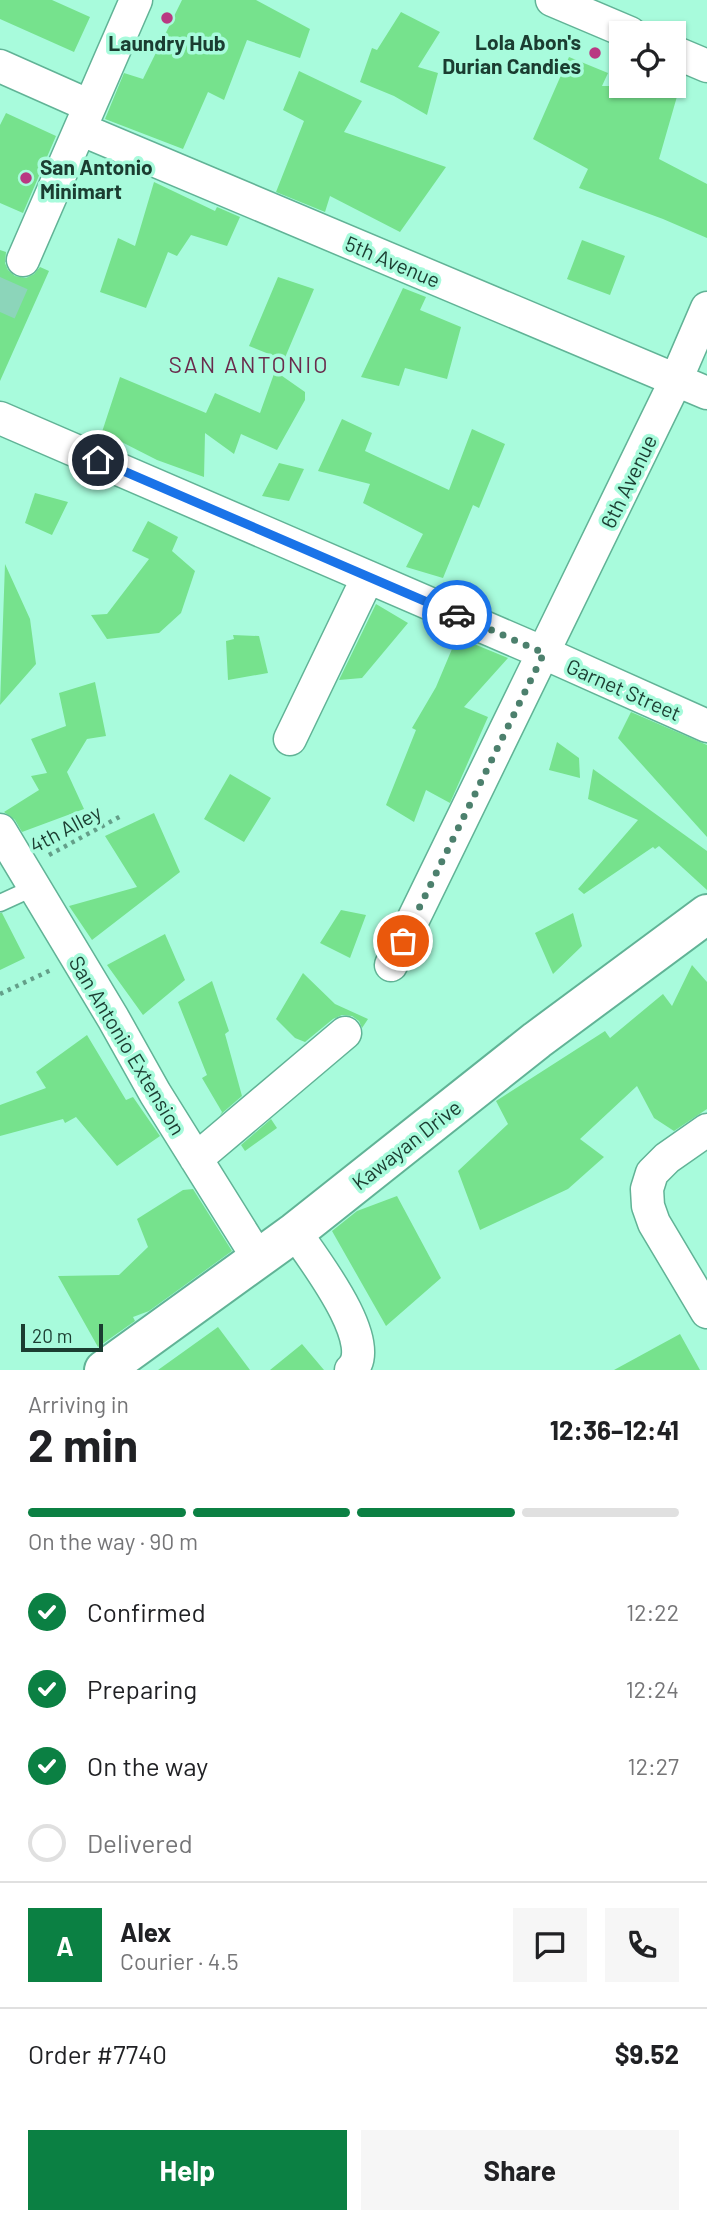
<!DOCTYPE html>
<html lang="en">
<head>
<meta charset="utf-8">
<style>
  body { margin:0; font-family:Barlow,sans-serif; background:#f6f6f6; color:#202124; height:100vh; display:flex; flex-direction:column; font-size:26px; white-space:nowrap }
  * { box-sizing:border-box; margin:0 }
  p { font-size:23px; color:#757577 }
  .icon { flex:none; width:38px; height:38px; fill:none; stroke:currentColor; stroke-width:2; stroke-linecap:round; stroke-linejoin:round }
  .map { position:relative; height:1370px; overflow:hidden }
  .side { display:flex; flex-direction:column; background:#fff; flex:1 }
  .side>* { flex:none }
  .fabs { position:absolute; left:609px; top:21px; display:grid; gap:14px }
  .fabs a { display:grid; place-items:center; width:77px; height:77px; border-radius:0px; background:#fff; box-shadow:0 2px 5px #0004; font-size:35px }
  .scale { position:absolute; left:21px; bottom:18px; width:82px; box-sizing:border-box; padding-left:7px; border:4px solid #1b3d31; border-top:0; font-size:19px; line-height:24px; white-space:nowrap; color:#1b3d31; -webkit-text-stroke:5px #a8fbdc; paint-order:stroke }
  .pin { position:absolute; display:grid; place-items:center; width:60px; height:60px; color:#fff; margin:-30px; border:4px solid #fff; border-radius:50%; box-shadow:0 2px 7px #0007 }
  .courier { position:absolute; display:grid; place-items:center; width:70px; height:70px; margin:-35px; border:5px solid #1a73e8; border-radius:50%; background:#fff; color:#222; box-shadow:0 2px 9px #0007 }
  .head em { font-style:normal; font-weight:700 }
  .head div { display:flex; flex-direction:column-reverse }
  .head { display:flex; align-items:center; justify-content:space-between; height:119px; padding:0 28px }
  h1 { font-size:46px; font-weight:700; line-height:52px }
  .bar { display:grid; grid-template-columns:repeat(4,1fr); gap:10px 7px; align-content:center; height:84px; padding:0 28px }
  .bar i { height:9px; border-radius:5px; background:#e0e0e0 }
  .bar .on { background:#0b8043 }
  .bar p { grid-column:span 4 }
  .line { display:flex; align-items:center; gap:18px; padding:0 28px; border-top:2px solid #e0e0e0 }
  .line div { flex:1 }
  .round { display:grid; place-items:center; flex:none; width:74px; height:74px; border-radius:0px; background:#f6f6f6 }
  ol { padding:0 28px; list-style:none }
  li { display:flex; align-items:center; gap:21px; height:77px }
  li p { margin-inline-start:auto }
  li .icon { padding:7px; border-radius:50%; background:#0b8043; color:#fff; stroke-width:4 }
  li:last-child { color:#757577 }
  li i { width:38px; height:38px; border:4px solid #e0e0e0; border-radius:50% }
  .primary-button { display:flex; gap:14px; margin-top:auto; padding:14px 28px }
  .primary-button a { flex:1; height:80px; border-radius:0px; background:#0b8043; color:#fff; font-size:28px; font-weight:700; line-height:80px; text-align:center }
  .primary-button a+a { background:#f6f6f6; color:#202124 }
  .map>svg:first-child { display:block }
</style>
</head>
<body>
<div class="map">
<svg width="707" height="1370" viewBox="0 0 707 1370">
  <rect width="100%" height="100%" fill="#a8fbdc"/>
  <path fill="#76e28d" d="M0,0H52L90,17L74,52L0,19Z
    M182,0H256L310,29L300,58L247,40L224,100L208,92L183,149L105,119L124,73L143,79Z
    M401,12L440,32L418,67L438,73L427,115L394,96L360,82L372,48L377,50Z
    M569,57L608,73L602,86H680L659,159L707,184V238L663,219L579,188L588,169L533,139Z
    M299,71L362,101L344,132L446,167L400,232L330,196L325,212L276,192L304,121L283,110Z
    M6,113L56,136L23,213L0,203V125Z
    M154,182L215,211L217,207L240,217L227,246L191,235L177,256L168,252L146,308L100,292L118,238L135,246Z
    M582,240L625,256L610,295L567,279Z
    M0,250L6,252L5,263L8,270L15,276L26,278L34,274L40,267L49,271L0,381Z
    M278,277L314,289L284,360L249,346Z
    M403,288L426,297L420,310L461,327L447,379L405,368L399,386L361,377Z
    M275,371L305,392V400L277,450L241,434L234,454L205,433L204,477L157,460L102,432L120,377L206,413L215,393L260,413Z
    M342,419L372,433L365,451L449,490L472,429L505,444L479,508L473,505L443,578L406,567L423,534L363,503L370,484L318,471Z
    M279,463L304,469L289,501L262,496Z
    M35,493L68,502L52,535L25,523Z
    M148,521L178,537L172,551L195,571L181,613L159,633L107,639L91,615L107,614L149,559L132,551Z
    M5,564L30,619L36,664L0,705Z
    M376,604L408,623L362,678L339,680Z
    M233,635L259,636L268,673L228,680L226,641L234,639Z
    M457,637L508,658L464,707L488,717L450,803L426,790L414,822L386,805L416,730L412,728L436,687Z
    M95,682L106,736L87,739L67,772L84,809L22,832L15,820L4,812L39,790L31,776L47,773L31,739L66,726L59,693Z
    M631,712L707,745V837L618,738Z
    M557,742L579,758L580,778L549,770Z
    M593,769L707,851V890L659,846L655,849L653,847L584,894L578,889L638,820L588,799Z
    M230,774L271,798L244,842L204,819Z
    M154,813L180,872L92,940L69,906L137,887L105,836Z
    M341,910L366,915L350,958L320,943Z
    M0,913H2L25,958L0,970Z
    M573,913L582,946L553,974L535,933Z
    M165,934L185,980L143,1015L107,965Z
    M692,965L707,982V1109L674,1131L654,1118L637,1086L580,1139L604,1157L568,1189L480,1230L458,1171L508,1124L496,1101L605,1031L610,1038L663,994L672,1006Z
    M303,973L335,1004L368,1019L362,1028L359,1021L352,1016L342,1015L333,1019L305,1042L295,1038L276,1019Z
    M212,981L229,1031L225,1034L242,1096L220,1115L222,1112L202,1078L207,1075L178,1002Z
    M87,1035L126,1100L133,1097L160,1136L117,1166L76,1117L65,1123L63,1119L0,1136V1105L46,1088L36,1072Z
    M271,1119L277,1128L245,1151L241,1145Z
    M193,1189L232,1251L149,1311L133,1317L135,1321L98,1347L58,1276L119,1275L148,1247L137,1219L183,1190Z
    M397,1196L441,1278L386,1326L332,1231L357,1211Z
    M218,1327L250,1370H158Z
    M680,1334L700,1370H614Z
    M302,1344L324,1370H270Z"/>
  <g fill="none" stroke-linecap="round" stroke-linejoin="round">
    <path stroke="#8cd5ba" stroke-width="32" stroke-dasharray="32 16" stroke-linecap="butt" d="M0,312L23,260"/>
    <defs>
      <path id="service" d="M0,903L35,887"/>
      <path id="minor" d="M552,0L630,33
        M674,52L707,66
        M0,66L90,106
        M80,129L707,393
        M23,260L136,0
        M0,418L544,653L707,726
        M290,739L368,577
        M0,830L113,1018L155,1093L258,1258
        M391,965L676,380L707,308
        M707,1130L667,1158L652,1173L647,1189L648,1206L654,1223L707,1312
        M196,1159L345,1033
        M295,1232C312,1257 380,1344 351,1370"/>
      <path id="tertiary" d="M104,1370L295,1232L537,1040L707,914"/>
    </defs>
    <use href="#service" stroke="#61b396" stroke-width="19"/>
    <use href="#minor" stroke="#61b396" stroke-width="35"/>
    <use href="#tertiary" stroke="#61b396" stroke-width="42"/>
    <path stroke="#649f89" stroke-width="4.5" stroke-dasharray="3.5 5" stroke-linecap="butt" d="M49,855L121,816
      M0,994L51,970"/>
    <use href="#service" stroke="#fff" stroke-width="16"/>
    <use href="#minor" stroke="#fff" stroke-width="32"/>
    <use href="#tertiary" stroke="#fff" stroke-width="38"/>
  </g>
  <g fill="none" stroke-linecap="round" stroke-linejoin="round">
    <path stroke="#4c806d" stroke-width="7" stroke-dasharray="0 12.6" d="M403,941L544,653L457,615"/>
    <path stroke="#1a73e8" stroke-width="9" d="M98,460L457,615"/>
  </g>
  <g fill="#b93882" stroke="#a8fbdc" stroke-width="2.5">
    <circle cx="167" cy="18" r="7"/>
    <circle cx="595" cy="53" r="7"/>
    <circle cx="26" cy="178" r="7"/>
  </g>
  <g text-anchor="middle" dominant-baseline="central" stroke-width="7" stroke-linejoin="round" paint-order="stroke">
    <g font-size="21" font-weight="bold" fill="#1b3d31" stroke="#a8fbdc" text-anchor="end">
      <text x="581" y="41">Lola Abon's<tspan x="581" dy="24">Durian Candies</tspan></text>
      <text x="167" y="42" text-anchor="middle">Laundry Hub</text>
      <text x="40" y="166" text-anchor="start">San Antonio<tspan x="40" dy="24">Minimart</tspan></text>
    </g>
    <g font-size="21" fill="#1b3d31" stroke="#a8fbdc">
      <text transform="translate(393 261) rotate(23)">5th Avenue</text>
      <text transform="translate(628 481) rotate(-64)">6th Avenue</text>
      <text transform="translate(624 689) rotate(24)">Garnet Street</text>
      <text transform="translate(65 828) rotate(-28)">4th Alley</text>
      <text transform="translate(128 1045) rotate(59)">San Antonio Extension</text>
      <text transform="translate(406 1144) rotate(-38)">Kawayan Drive</text>
    </g>
    <g font-size="23" letter-spacing="2" fill="#6a2b4d" stroke="#a8fbdc">
      <text x="249" y="364">SAN ANTONIO</text>
    </g>
  </g>
</svg>
<div class="fabs">
<a><svg class="icon" aria-label="locate" viewBox="0 0 24 24"><circle cx="12" cy="12" r="6"/><path d="M12 2v4M12 18v4M2 12h4M18 12h4"/></svg></a>
</div>
<div class="scale">20 m</div>
<div class="pin" style="left:403px;top:941px;background:#ea580c"><svg class="icon" aria-label="bag" viewBox="0 0 24 24"><path d="M5 8h14l-1 12H6zM9 8a3 3 0 0 1 6 0"/></svg></div>
<div class="pin" style="left:98px;top:460px;background:#1f2937"><svg class="icon" aria-label="home" viewBox="0 0 24 24"><path d="M3 11l9-7 9 7M6 9v11h12V9"/></svg></div>
<div class="courier" style="left:457px;top:615px"><svg class="icon" aria-label="car" viewBox="0 0 24 24"><path d="M5 17H2v-5l4-1 3-4h7l3 4 3 1v5h-3M9 17h6M6 11h13"/><circle cx="7" cy="17" r="2"/><circle cx="17" cy="17" r="2"/></svg></div>
</div>
<section class="side">
<div class="head"><div><h1>2 min</h1><p>Arriving in</p></div><em>12:36–12:41</em></div>
<div class="bar"><i class="on"></i><i class="on"></i><i class="on"></i><i></i><p>On the way · 90 m</p></div>
<ol>
<li><svg class="icon" aria-label="check" viewBox="0 0 24 24"><path d="M5 12l5 5 9-10"/></svg>Confirmed<p>12:22</p></li>
<li><svg class="icon" aria-label="check" viewBox="0 0 24 24"><path d="M5 12l5 5 9-10"/></svg>Preparing<p>12:24</p></li>
<li><svg class="icon" aria-label="check" viewBox="0 0 24 24"><path d="M5 12l5 5 9-10"/></svg>On the way<p>12:27</p></li>
<li><i></i>Delivered</li>
</ol>
<div class="line" style="height:126px"><b class="round" style="background:#0b8043;color:#fff">A</b><div><b>Alex</b><p>Courier · 4.5</p></div><a class="round"><svg class="icon" aria-label="chat" viewBox="0 0 24 24"><path d="M4 5h16v11H9l-5 4z"/></svg></a><a class="round"><svg class="icon" aria-label="phone" viewBox="0 0 24 24"><path d="M5 4h4l2 5-3 2q2 4 5 5l2-3 5 2v4C11 20 4 13 5 4z"/></svg></a></div>
<div class="line" style="height:91px"><div>Order #7740</div><b>$9.52</b></div>
<div class="primary-button"><a>Help</a><a>Share</a></div>
</section>
</body>
</html>
